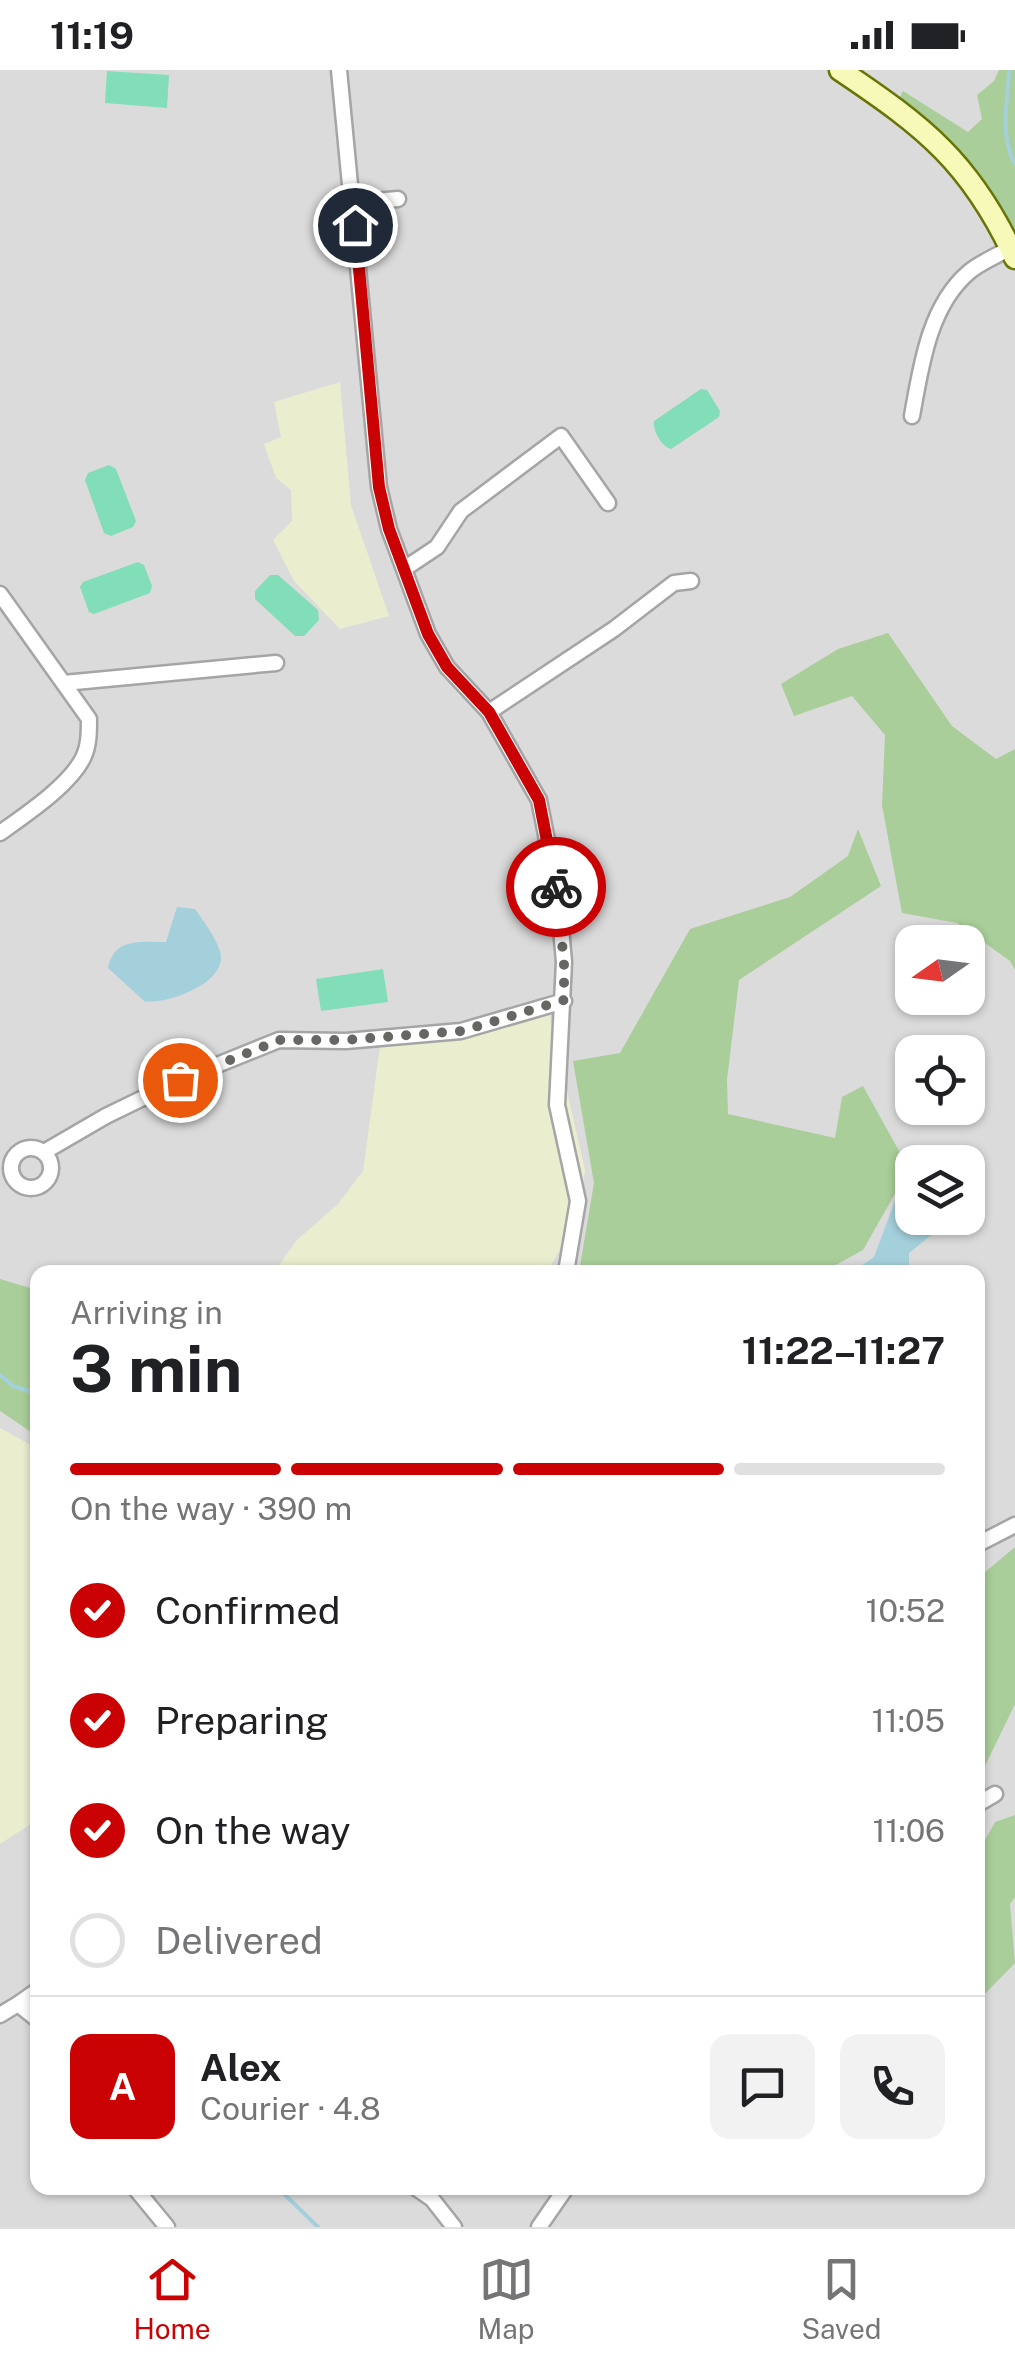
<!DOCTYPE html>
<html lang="en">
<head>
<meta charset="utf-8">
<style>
  body { margin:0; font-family:"Public Sans",sans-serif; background:#f2f2f2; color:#202124; height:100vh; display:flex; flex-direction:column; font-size:38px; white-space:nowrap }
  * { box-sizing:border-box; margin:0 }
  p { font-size:32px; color:#757577 }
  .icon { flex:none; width:55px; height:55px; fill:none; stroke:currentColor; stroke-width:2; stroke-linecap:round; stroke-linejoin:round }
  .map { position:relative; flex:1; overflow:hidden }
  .details { position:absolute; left:30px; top:1195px; width:955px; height:930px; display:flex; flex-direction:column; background:#fff; border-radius:20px; box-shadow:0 2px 8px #0004 }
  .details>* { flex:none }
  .needle { width:65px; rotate:256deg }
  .controls { position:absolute; left:895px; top:855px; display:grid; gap:20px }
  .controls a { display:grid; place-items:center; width:90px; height:90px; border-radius:20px; background:#fff; box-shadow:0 2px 8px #0004; font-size:50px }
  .pin { position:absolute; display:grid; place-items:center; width:85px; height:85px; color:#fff; margin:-42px; border:5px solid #fff; border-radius:50%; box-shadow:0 2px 10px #0007 }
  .courier { position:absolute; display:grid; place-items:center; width:100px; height:100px; margin:-50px; border:8px solid #ca0203; border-radius:50%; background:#fff; color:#222; box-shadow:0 2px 12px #0007 }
  .head em { font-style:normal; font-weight:700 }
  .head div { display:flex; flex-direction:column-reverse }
  .head { display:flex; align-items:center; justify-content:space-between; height:170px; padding:0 40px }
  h1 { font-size:65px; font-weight:700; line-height:75px }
  .bar { display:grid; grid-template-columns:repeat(4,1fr); gap:15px 10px; align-content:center; height:120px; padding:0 40px }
  .bar i { height:12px; border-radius:8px; background:#e0e0e0 }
  .bar .selected { background:#ca0203 }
  .bar p { grid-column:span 4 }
  .line { display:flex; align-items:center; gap:25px; padding:0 40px; border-top:2px solid #e0e0e0 }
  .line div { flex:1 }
  .round { display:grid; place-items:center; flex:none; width:105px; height:105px; border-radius:20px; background:#f2f2f2 }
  ol { padding:0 40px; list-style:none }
  li { display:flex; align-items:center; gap:30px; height:110px }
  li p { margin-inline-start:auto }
  li .icon { padding:10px; border-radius:50%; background:#ca0203; color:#fff; stroke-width:4 }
  li:last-child { color:#757577 }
  li i { width:55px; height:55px; border:5px solid #e0e0e0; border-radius:50% }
  .status { display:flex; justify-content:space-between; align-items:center; height:70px; padding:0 50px; background:#fff; direction:ltr }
  .status svg { height:28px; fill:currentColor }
  .menu { display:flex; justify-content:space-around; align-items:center; height:140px; border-top:2px solid #e0e0e0; background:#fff; font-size:28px; color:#757577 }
  .menu a { display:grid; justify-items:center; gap:5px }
  .menu .selected { color:#ca0203 }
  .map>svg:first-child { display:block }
</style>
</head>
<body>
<div class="status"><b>11:19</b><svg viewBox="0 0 49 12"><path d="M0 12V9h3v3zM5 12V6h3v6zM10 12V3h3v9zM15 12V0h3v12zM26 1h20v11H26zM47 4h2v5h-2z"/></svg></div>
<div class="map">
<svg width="1015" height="2157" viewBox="0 0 1015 2157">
  <rect width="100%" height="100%" fill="#efebe4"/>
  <path fill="#dcdbdb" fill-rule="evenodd" d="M0,0H1015V2157H0ZM912,872H968V928H912ZM912,982H968V1038H912ZM912,1092H968V1148H912ZM38,1202H978V2118H38Z"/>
  <path fill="#ebedcf" d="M340,312L351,435L389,546L340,559L294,511L273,470L292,451L291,420L276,408L264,374L281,367L274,332Z
    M549,942L585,1100L580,1145L547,1202H274L296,1171L338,1134L363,1101L380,976L471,967Z
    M0,1358L38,1379L37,1750L0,1774Z"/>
  <path fill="#a9ce99" d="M999,0H1015V179L970,95L897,33L903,21L968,62L982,49L977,25L994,11Z
    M888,563L952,656L996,689L1015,679V900L1010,891L957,853L902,843L882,735L885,665L852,626L794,646L781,614L838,579Z
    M858,759L881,816L739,910L727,1010L728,1044L835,1068L842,1027L863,1016L909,1099L863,1180L823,1202H579L594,1113L573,991L620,983L690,859L790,827L848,786Z
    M0,1209L37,1220V1366L0,1341Z
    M1015,1477V1634L984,1698L978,1687V1508Z
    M1015,1745V1827L1010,1834L1015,1893L978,1931V1783L995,1752Z"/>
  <path fill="#82ddb9" d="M107,1L169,5L167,38L105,33Z
    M701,319L707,320L720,341L719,347L671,379C661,376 653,361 654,351Z
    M109,395L116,399L136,451L133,457L111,466L104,463L85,410L88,403Z
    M138,492L144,495L152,516L150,523L94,544L89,542L80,517L83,512Z
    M270,505H278L318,540L319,550L304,566H295L255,529V521Z
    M383,899L388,932L321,941L316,909Z"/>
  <path fill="#a4d0dc" d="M177,837L195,839C203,850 221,875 221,887C222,915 165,935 144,931L108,898C114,867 141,872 166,872Z
    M912,1119V1148H953L909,1183V1202H852L874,1187L895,1131Z"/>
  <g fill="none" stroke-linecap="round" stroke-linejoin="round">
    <path stroke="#a4d0dc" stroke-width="4" d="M1009,0C1008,33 999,64 1015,94
      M0,1305L13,1316L38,1324
      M278,2118L318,2157"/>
    <defs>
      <path id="street" d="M339,0L379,417L389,459L428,564L447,597L489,642L539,730L558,825L564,892L557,1035L578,1131L566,1202
        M353,133L398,129
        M912,346C921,296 929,236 969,202C981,192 997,186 1010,178
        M404,499L437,477L461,441L561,366L608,433
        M0,524L89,649C89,662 89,676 83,688C69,716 25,745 0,763
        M64,613L276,593
        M489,642L614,559L674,513L691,511
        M11 1098a20 20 0 1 1 40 0a20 20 0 1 1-40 0Z
        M44,1082L106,1046L180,1010L279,970L346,971L461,961L564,931
        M978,1474L1015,1455
        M978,1734L995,1724
        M18,1934L38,1920
        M0,1945L18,1934L38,1950
        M135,2118L167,2157
        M416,2118L432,2129L454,2157
        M539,2157L566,2118"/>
      <path id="secondary" d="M840,0C925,57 971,93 1015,188"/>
    </defs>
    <use href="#street" stroke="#a5a5a5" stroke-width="19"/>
    <use href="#secondary" stroke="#687406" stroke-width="25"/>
    <use href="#street" stroke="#fff" stroke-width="14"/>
    <use href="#secondary" stroke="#f6f9b7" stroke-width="20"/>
  </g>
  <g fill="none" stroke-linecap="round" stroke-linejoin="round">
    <path stroke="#676663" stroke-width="10" stroke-dasharray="0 18" d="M180,1010L280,970H346L462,961L564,930V892L556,817"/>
    <path stroke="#ca0203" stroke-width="12" d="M355,155L379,417L389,459L428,564L447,597L489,642L539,730L556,817"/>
  </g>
</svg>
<div class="controls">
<a><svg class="needle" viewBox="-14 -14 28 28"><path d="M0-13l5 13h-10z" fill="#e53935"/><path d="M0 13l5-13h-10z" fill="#757577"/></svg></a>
<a><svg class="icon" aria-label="locate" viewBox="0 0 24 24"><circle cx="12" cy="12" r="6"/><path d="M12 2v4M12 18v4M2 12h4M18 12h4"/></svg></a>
<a><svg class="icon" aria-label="layers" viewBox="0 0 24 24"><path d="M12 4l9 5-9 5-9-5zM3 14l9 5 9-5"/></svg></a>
</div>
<div class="pin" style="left:180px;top:1010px;background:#ea580c"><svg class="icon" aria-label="bag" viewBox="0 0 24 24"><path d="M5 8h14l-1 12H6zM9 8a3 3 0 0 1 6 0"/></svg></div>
<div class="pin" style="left:355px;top:155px;background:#1f2937"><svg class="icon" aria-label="home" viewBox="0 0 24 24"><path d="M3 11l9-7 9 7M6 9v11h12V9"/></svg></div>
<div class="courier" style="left:556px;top:817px"><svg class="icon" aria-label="bike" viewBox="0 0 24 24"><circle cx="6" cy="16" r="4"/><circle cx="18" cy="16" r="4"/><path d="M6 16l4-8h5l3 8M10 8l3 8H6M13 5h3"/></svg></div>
<section class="details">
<div class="head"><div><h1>3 min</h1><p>Arriving in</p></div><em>11:22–11:27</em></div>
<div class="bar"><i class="selected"></i><i class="selected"></i><i class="selected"></i><i></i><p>On the way · 390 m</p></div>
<ol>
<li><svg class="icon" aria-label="check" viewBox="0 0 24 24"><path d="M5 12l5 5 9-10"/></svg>Confirmed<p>10:52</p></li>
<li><svg class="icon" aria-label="check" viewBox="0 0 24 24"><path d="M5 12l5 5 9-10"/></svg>Preparing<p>11:05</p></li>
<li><svg class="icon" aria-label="check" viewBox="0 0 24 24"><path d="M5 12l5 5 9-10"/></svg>On the way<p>11:06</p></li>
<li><i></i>Delivered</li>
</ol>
<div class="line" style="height:180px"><b class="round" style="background:#ca0203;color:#fff">A</b><div><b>Alex</b><p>Courier · 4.8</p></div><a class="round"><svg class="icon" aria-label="chat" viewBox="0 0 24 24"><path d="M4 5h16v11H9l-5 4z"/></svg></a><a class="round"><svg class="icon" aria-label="phone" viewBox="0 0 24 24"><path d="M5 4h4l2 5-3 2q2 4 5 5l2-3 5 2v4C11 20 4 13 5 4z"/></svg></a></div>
</section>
</div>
<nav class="menu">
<a class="selected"><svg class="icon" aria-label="home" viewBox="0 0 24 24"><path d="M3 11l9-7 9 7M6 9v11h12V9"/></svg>Home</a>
<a><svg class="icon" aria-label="map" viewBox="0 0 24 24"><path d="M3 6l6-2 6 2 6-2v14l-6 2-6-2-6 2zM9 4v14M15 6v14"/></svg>Map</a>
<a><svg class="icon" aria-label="saved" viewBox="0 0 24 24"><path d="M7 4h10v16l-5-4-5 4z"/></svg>Saved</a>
</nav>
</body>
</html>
